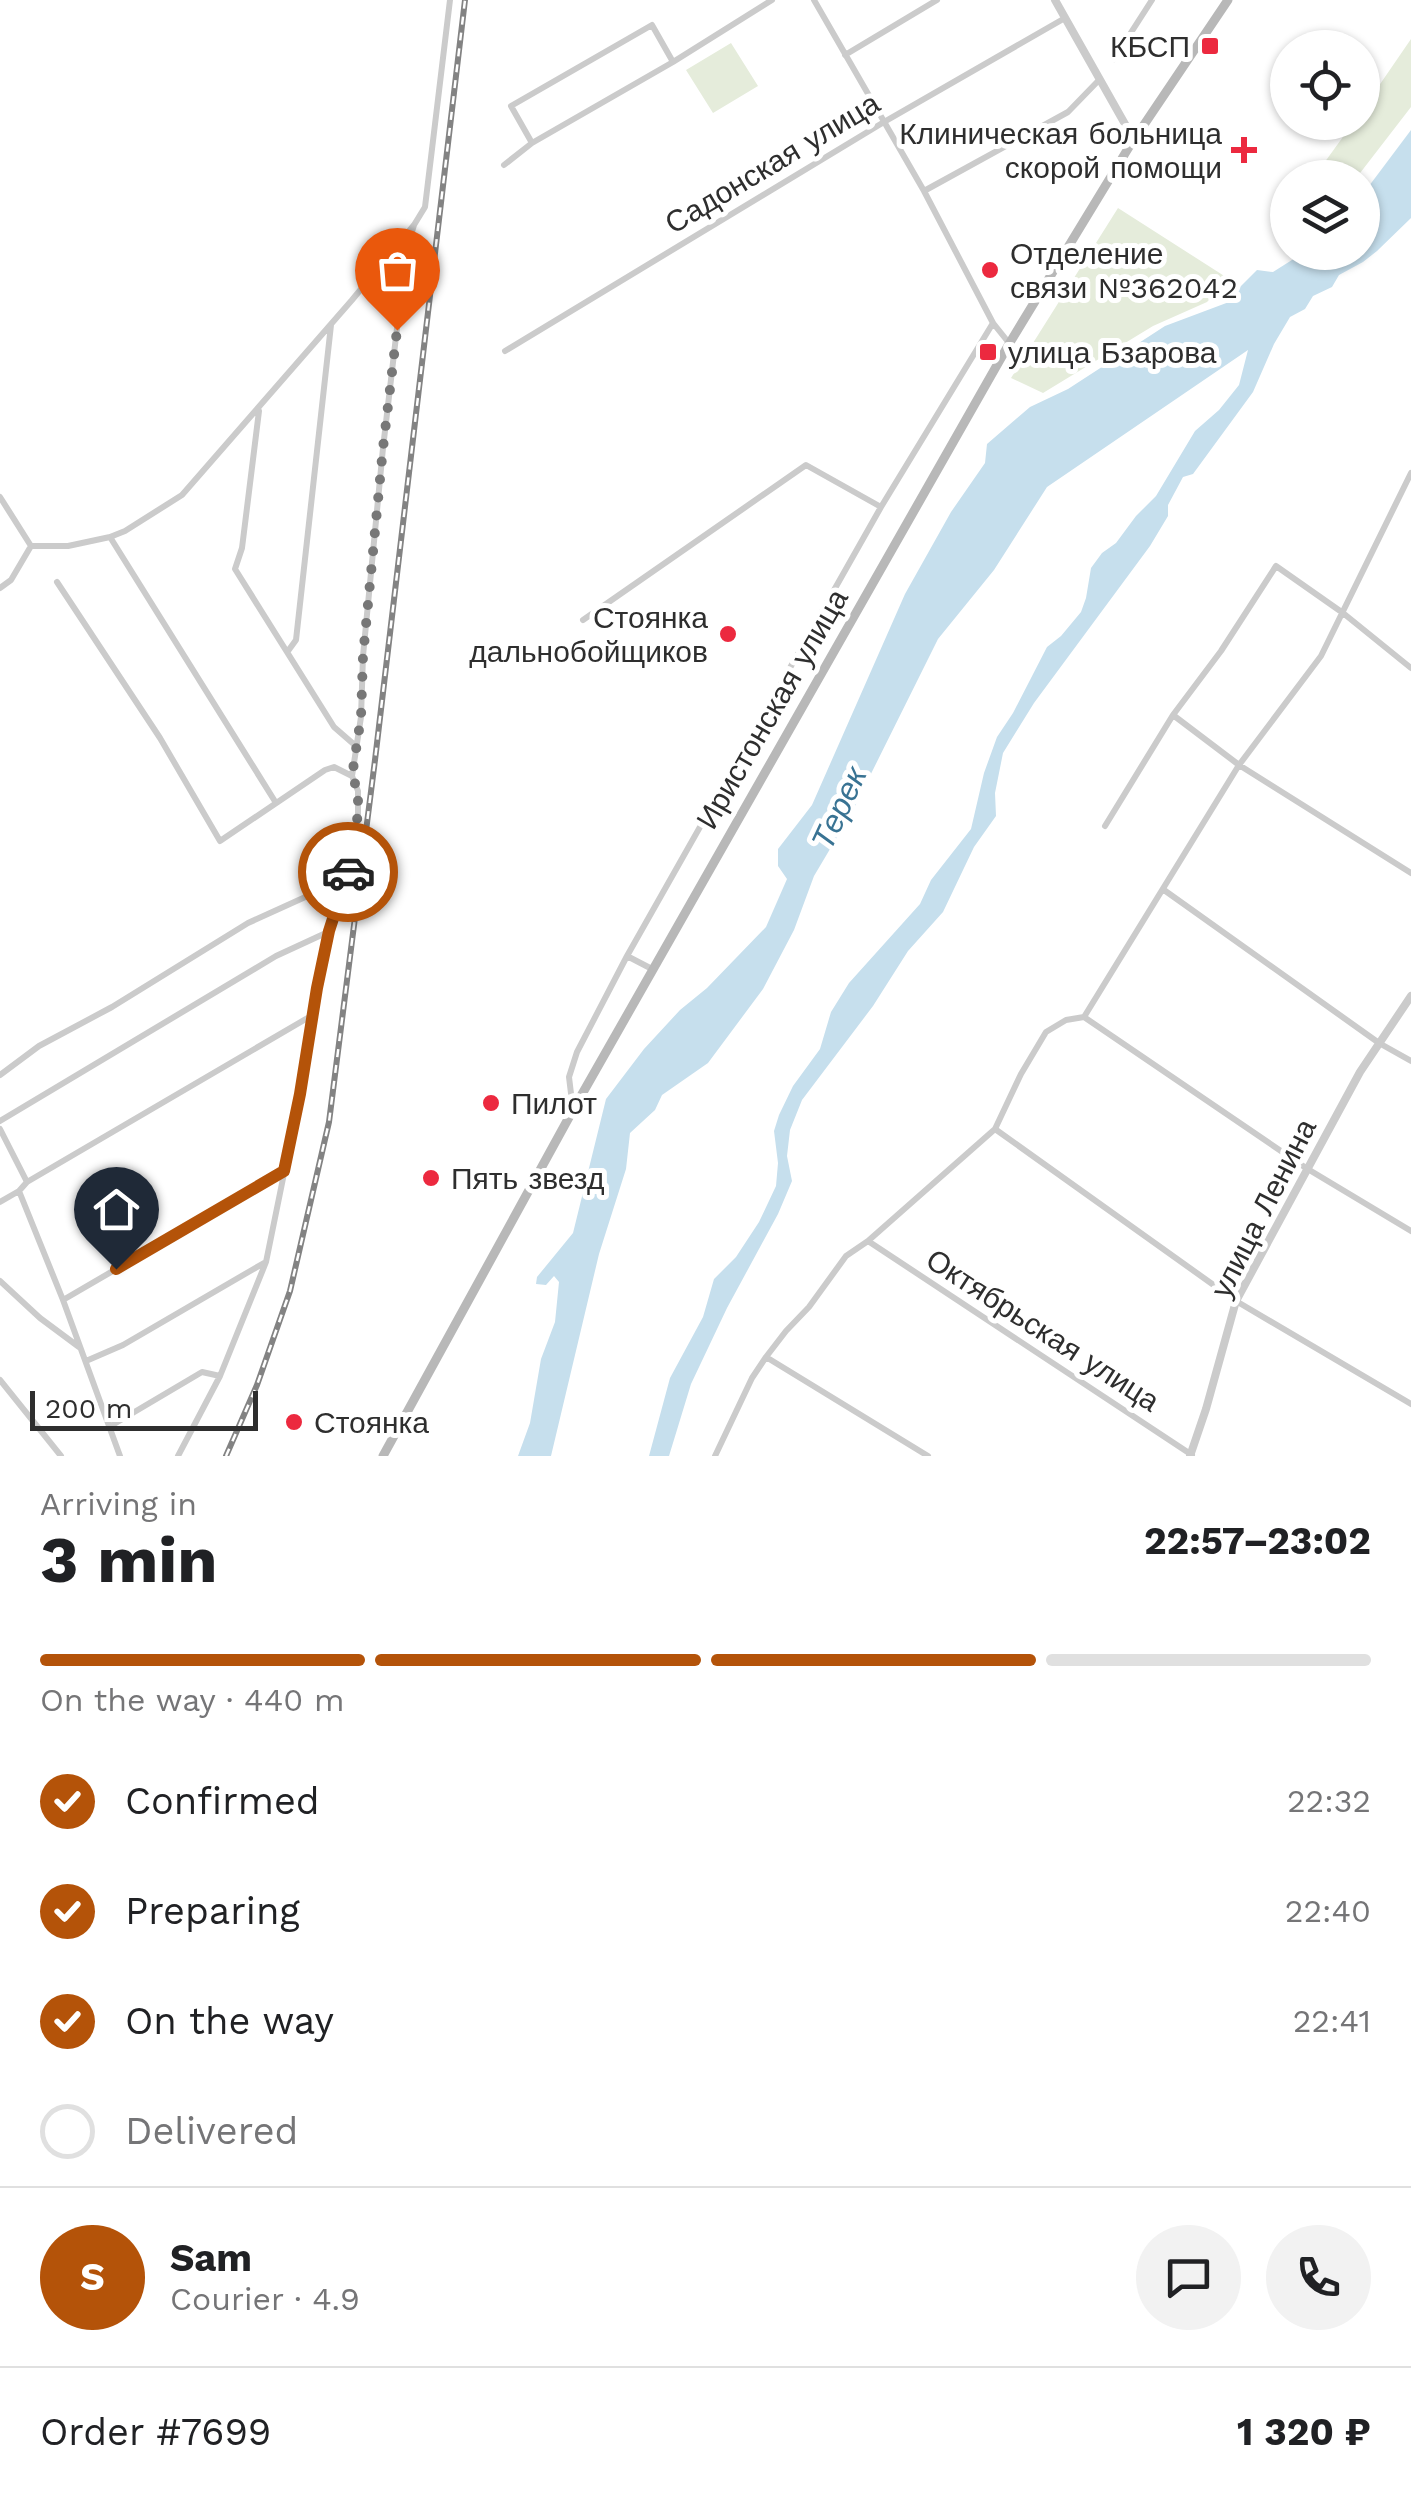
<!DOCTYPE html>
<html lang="en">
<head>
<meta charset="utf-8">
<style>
  body { margin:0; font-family:"Work Sans",sans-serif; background:#f2f2f2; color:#202124; height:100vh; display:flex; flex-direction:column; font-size:38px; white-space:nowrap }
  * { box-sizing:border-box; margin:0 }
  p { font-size:32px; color:#757577 }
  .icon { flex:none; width:55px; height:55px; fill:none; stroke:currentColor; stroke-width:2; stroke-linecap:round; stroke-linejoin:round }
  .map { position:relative; height:1456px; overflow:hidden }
  .panel { display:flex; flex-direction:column; background:#fff; flex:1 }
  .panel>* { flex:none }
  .tools { position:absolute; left:1270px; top:30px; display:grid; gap:20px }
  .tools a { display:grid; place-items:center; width:110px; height:110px; border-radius:50%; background:#fff; box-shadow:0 2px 8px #0004; font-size:50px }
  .scale { position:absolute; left:30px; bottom:25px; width:228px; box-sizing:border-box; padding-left:10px; border:5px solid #2e2e2e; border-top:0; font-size:28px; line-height:35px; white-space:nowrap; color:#2e2e2e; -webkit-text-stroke:8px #fff; paint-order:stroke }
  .pin { position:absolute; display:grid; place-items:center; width:85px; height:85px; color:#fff; margin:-102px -42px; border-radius:50% 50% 50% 0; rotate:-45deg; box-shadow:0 0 10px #0007 }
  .pin .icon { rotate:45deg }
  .courier { position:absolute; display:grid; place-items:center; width:100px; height:100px; margin:-50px; border:8px solid #b45309; border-radius:50%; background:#fff; color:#222; box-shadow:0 2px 12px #0007 }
  .summary em { font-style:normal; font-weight:700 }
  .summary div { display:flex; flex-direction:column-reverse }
  .summary { display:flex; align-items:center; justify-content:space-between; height:170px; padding:0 40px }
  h1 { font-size:65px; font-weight:700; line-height:75px }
  .bar { display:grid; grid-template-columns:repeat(4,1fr); gap:15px 10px; align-content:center; height:120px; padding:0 40px }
  .bar i { height:12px; border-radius:8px; background:#e0e0e0 }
  .bar .active { background:#b45309 }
  .bar p { grid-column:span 4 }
  .line { display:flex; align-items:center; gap:25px; padding:0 40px; border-top:2px solid #e0e0e0 }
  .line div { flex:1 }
  .round { display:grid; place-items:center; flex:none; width:105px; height:105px; border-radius:52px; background:#f2f2f2 }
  ol { padding:0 40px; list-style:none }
  li { display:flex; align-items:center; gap:30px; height:110px }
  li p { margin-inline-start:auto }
  li .icon { padding:10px; border-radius:50%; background:#b45309; color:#fff; stroke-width:4 }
  li:last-child { color:#757577 }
  li i { width:55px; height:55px; border:5px solid #e0e0e0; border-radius:50% }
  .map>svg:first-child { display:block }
</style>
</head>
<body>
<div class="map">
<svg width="1411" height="1456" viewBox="0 0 1411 1456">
  <rect width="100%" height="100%" fill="#fff"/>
  <path fill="#e5ecdb" d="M1411,39V107L1357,177H1314L1353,123L1362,122L1363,109Z
    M731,43L758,86L713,113L686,70Z
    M1118,208L1229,279L1207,302L1153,326L1043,393L1011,378Z"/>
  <path fill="#c6dfed" d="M1411,130V218L1377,251L1363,262L1339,275L1332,287L1313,296L1305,309L1290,317L1274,344L1253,392L1193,474L1183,477L1168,505V516L1150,546L1034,703L1003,753L995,793L996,816L974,847L943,912L908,951L873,1006L802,1100L790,1130L787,1156L792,1181L778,1214L727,1308L691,1384L669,1456H649L670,1378L703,1317L714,1279L736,1257L759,1222L776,1186L778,1163L774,1131L779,1115L793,1086L820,1049L831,1012L849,983L920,904L931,880L971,829L984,773L997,737L1013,713L1047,647L1061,636L1081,612L1086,598L1091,568L1102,553L1116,543L1136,516L1156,496L1195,431L1219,410L1239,385L1248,350L1047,487L994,570L938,639L852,812L814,876L794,930L763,989L708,1063L662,1095L655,1110L630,1133L626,1169L599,1254L551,1456H518L530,1423L541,1359L555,1322L559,1282L554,1276L546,1285L536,1284L537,1277L573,1233L606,1099L644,1049L680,1010L707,988L766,927L787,879L778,866V849L812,805L905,594L951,512L985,463L987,444L1030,407L1068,389L1165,326L1229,302L1237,290L1257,270L1273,272L1303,253L1362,252L1363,194Z"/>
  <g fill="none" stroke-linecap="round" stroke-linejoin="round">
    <path stroke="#cbcbcb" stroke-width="6" d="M814,0L924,191L993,323L1009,343
      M845,55L937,0
      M1114,59L1152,0
      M532,143L511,106L652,25L673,62
      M504,165L532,143L673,62L772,0
      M924,191L1068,112L1100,79
      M505,351L884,122L1065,18
      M259,411L242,548L235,569L334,727L357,747
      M0,497L31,546H68L110,537L125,531L182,495L352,300L414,225L425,207L450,0
      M110,537L276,803
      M57,582L160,738L220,841L325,770L334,767L352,776
      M0,588L11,580L31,546
      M583,620L806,465L881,507
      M288,651L296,640L331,325
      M1173,715L1239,765L1411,873
      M1105,826L1173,715L1221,651L1276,566L1343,613L1411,668
      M1164,890L1379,1043L1411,1061
      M627,956L652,969
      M1084,1017L1306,1168L1411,1231
      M0,1075L39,1046L112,1007L248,923L345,879
      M573,1110L569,1077L577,1052L627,956L881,507L993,323
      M0,1121L276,956L328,932
      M0,1129L27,1182
      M995,1129L1236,1301L1411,1404
      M19,1191L63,1300L120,1456
      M0,1202L19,1191L27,1182L311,1016
      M868,1241L1192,1455
      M0,1281L40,1318L79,1347
      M63,1300L283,1172
      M766,1357L928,1456
      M86,1361L123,1345L264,1263
      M0,1380L61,1456
      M109,1427L202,1372L220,1376
      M178,1456L220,1376L266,1262L300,1095L311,1016L329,931L347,879L358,814V791L352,776L361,717L363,656L383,448L406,251L414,225
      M715,1456L752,1378L766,1357L786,1331L809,1307L846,1256L868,1241L995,1129L1021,1074L1046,1032L1066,1020L1084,1017L1239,765L1321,656L1411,473"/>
    <path stroke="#cbcbcb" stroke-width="8" d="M1055,0L1134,140
      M1190,1456L1206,1409L1236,1301L1360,1072L1411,996"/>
    <path stroke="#b8b8b8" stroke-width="9" d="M383,1456L573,1110L1009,344L1129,147L1228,0"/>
    <defs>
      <path id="rail" d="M226,1456L257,1385L290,1291L329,1122L375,760L465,0"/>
    </defs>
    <use href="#rail" stroke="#838383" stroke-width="6"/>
    <use href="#rail" stroke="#fff" stroke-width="2.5" stroke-dasharray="8" stroke-linecap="butt"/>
  </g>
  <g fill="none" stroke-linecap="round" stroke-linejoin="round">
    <path stroke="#777" stroke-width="10" stroke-dasharray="0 18" d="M348,872L358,814V791L352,776L361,717L363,656L383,448L397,330"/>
    <path stroke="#b45309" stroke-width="12" d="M116,1269L284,1171L300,1094L317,988L329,931L348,872"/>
  </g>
  <g fill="#ec293f" stroke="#fff" stroke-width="4">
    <rect x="1200" y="36" width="20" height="20" rx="5"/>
    <path d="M1239 135h10v10h10v10h-10v10h-10v-10h-10v-10h10z"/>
    <circle cx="990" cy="270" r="10"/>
    <rect x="978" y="342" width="20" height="20" rx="5"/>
    <circle cx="728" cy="634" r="10"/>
    <circle cx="491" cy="1103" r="10"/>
    <circle cx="431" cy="1178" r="10"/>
    <circle cx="294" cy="1422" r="10"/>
  </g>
  <g text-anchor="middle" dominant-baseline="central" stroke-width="10" stroke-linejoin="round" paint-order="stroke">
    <g font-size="30" fill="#2e2e2e" stroke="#fff" text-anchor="start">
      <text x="1190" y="46" text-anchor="end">КБСП</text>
      <text x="1222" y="133" text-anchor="end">Клиническая больница<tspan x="1222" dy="34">скорой помощи</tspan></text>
      <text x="1010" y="253">Отделение<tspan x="1010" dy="34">связи №362042</tspan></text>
      <text x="1008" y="352">улица Бзарова</text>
      <text x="708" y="617" text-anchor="end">Стоянка<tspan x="708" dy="34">дальнобойщиков</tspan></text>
      <text x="511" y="1103">Пилот</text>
      <text x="451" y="1178">Пять звезд</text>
      <text x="314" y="1422">Стоянка</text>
    </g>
    <g font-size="30" fill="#2e2e2e" stroke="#fff">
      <text transform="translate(772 163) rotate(-31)">Садонская улица</text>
      <text transform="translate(772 709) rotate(-60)">Иристонская улица</text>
      <text transform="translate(1263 1208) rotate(-63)">улица Ленина</text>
      <text transform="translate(1043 1330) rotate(33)">Октябрьская улица</text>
    </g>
    <g font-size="32" font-style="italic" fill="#397393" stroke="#fff">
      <text transform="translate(839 808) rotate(-65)">Терек</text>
    </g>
  </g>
</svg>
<div class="tools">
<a><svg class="icon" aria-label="locate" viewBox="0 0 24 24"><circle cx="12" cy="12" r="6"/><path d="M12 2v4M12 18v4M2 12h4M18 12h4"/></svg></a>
<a><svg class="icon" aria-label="layers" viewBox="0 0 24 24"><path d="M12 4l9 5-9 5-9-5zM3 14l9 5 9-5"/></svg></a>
</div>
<div class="scale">200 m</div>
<div class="pin" style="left:397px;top:330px;background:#ea580c"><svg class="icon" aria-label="bag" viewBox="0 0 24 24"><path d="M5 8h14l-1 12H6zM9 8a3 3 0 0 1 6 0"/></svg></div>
<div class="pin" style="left:116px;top:1269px;background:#1f2937"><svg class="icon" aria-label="home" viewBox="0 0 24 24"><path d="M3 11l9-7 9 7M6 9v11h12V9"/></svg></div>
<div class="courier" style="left:348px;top:872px"><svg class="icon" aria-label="car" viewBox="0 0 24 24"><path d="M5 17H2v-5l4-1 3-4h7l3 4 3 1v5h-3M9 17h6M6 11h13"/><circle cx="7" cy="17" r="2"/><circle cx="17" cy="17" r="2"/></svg></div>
</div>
<section class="panel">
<div class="summary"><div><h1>3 min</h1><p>Arriving in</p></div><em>22:57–23:02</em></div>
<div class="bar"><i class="active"></i><i class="active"></i><i class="active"></i><i></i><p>On the way · 440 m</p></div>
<ol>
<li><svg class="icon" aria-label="check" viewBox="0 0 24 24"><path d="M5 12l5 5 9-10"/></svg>Confirmed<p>22:32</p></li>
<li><svg class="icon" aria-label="check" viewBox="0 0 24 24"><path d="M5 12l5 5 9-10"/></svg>Preparing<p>22:40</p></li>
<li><svg class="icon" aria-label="check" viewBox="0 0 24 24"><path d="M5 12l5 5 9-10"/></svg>On the way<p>22:41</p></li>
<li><i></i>Delivered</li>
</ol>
<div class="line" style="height:180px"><b class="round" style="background:#b45309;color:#fff">S</b><div><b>Sam</b><p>Courier · 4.9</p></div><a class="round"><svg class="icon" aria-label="chat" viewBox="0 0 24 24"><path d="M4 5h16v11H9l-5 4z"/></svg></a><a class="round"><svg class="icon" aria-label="phone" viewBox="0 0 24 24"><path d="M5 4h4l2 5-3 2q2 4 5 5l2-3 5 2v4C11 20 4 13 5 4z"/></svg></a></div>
<div class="line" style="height:130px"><div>Order #7699</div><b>1 320 ₽</b></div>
</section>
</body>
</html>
